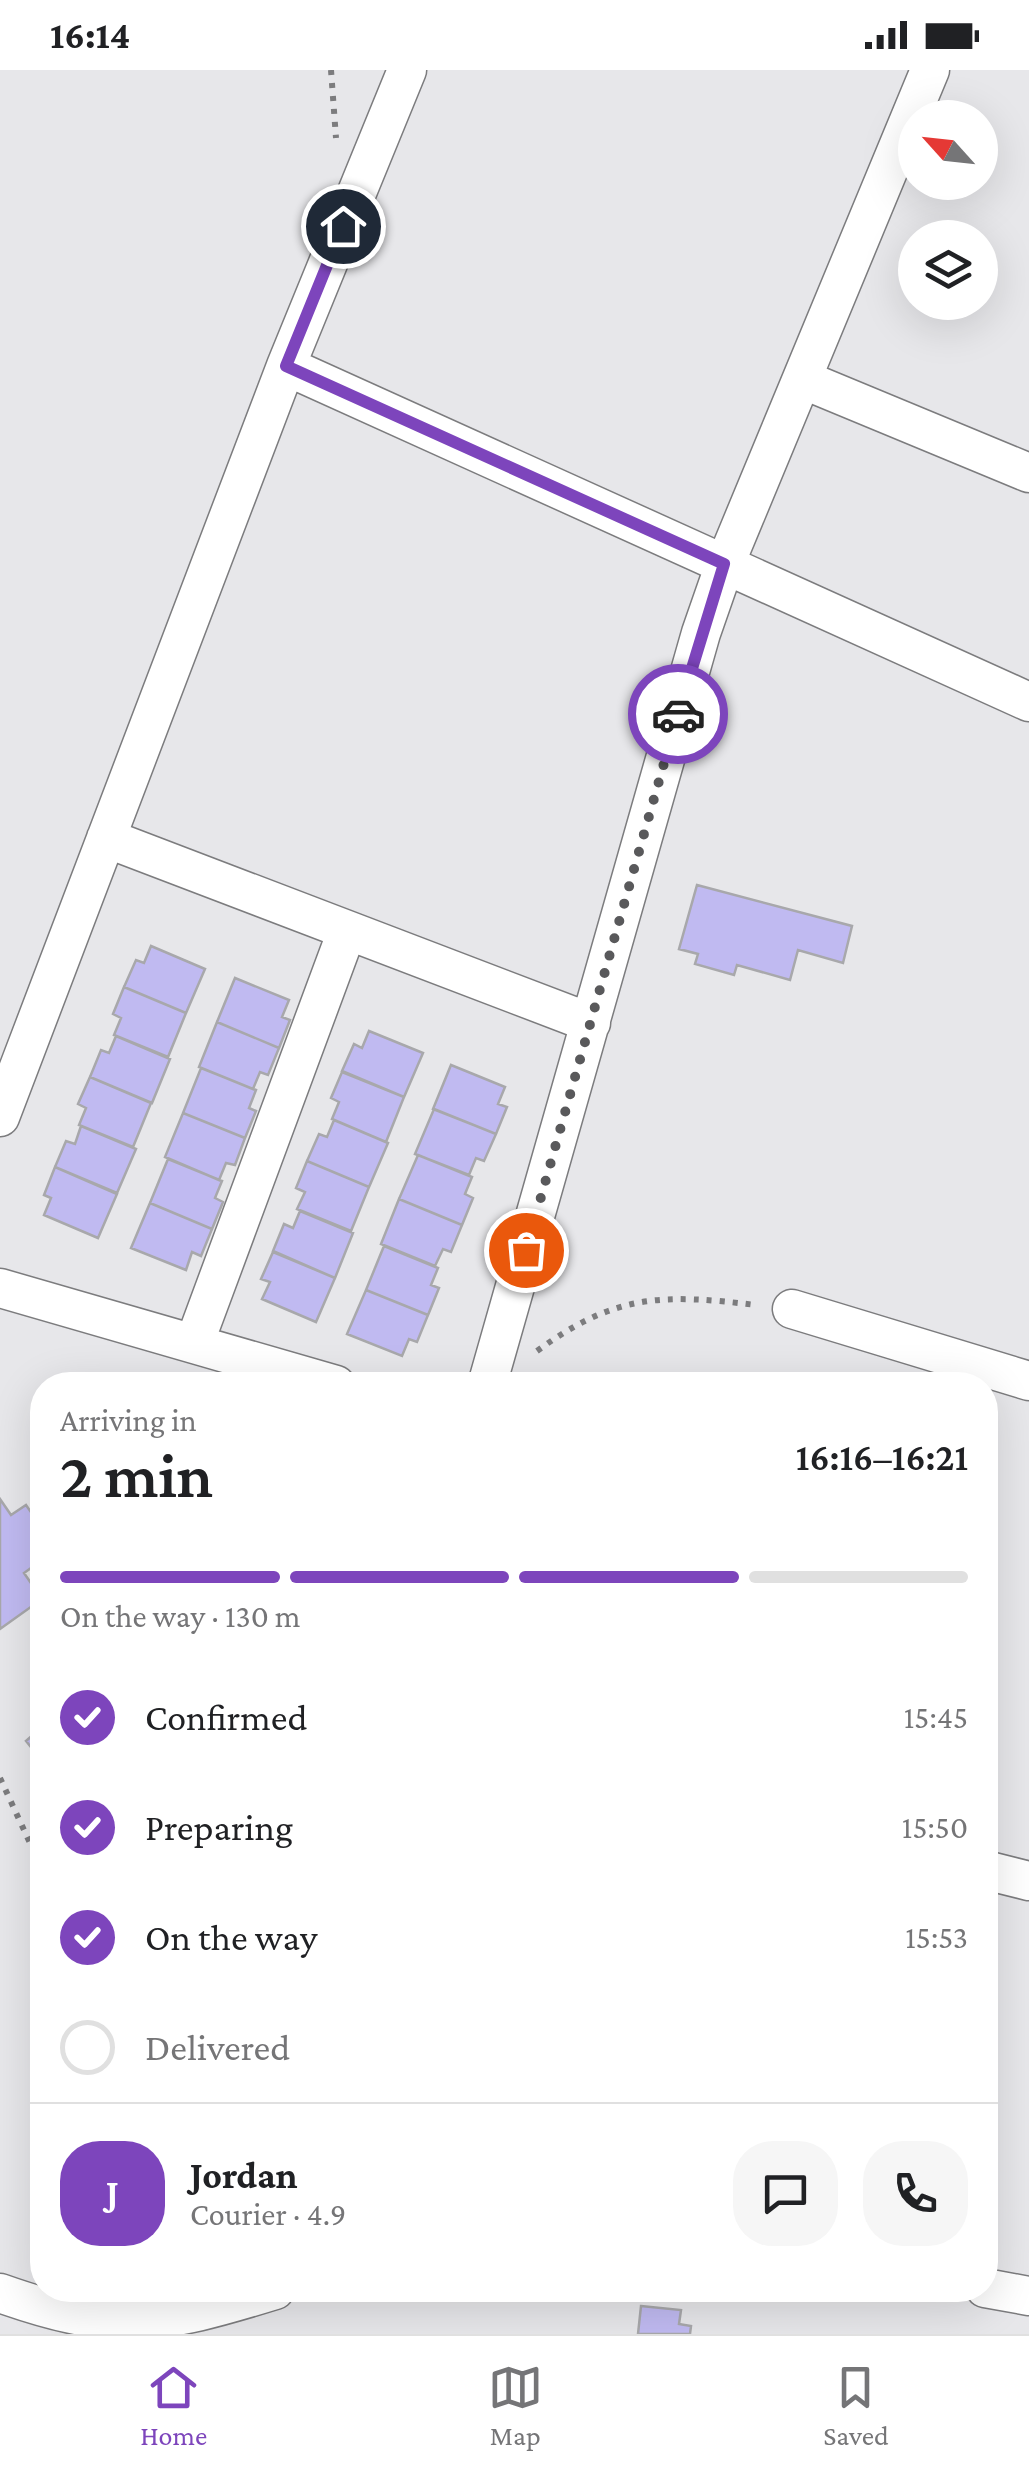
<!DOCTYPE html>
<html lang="en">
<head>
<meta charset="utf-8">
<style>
  body { margin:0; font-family:"Crimson Pro",serif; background:#f6f6f6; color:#202124; height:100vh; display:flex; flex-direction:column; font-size:38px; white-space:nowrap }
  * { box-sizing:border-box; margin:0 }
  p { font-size:32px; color:#757577 }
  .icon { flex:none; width:55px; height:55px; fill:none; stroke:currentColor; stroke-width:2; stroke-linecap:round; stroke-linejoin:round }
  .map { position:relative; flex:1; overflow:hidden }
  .side { position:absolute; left:30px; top:1302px; width:968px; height:930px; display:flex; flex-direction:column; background:#fff; border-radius:40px; box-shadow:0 10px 40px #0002 }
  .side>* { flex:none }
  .needle { width:65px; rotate:297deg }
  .tools { position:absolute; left:898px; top:30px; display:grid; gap:20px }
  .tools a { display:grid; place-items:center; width:100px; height:100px; border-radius:50%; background:#fff; box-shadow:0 10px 40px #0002; font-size:50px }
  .pin { position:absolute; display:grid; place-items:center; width:85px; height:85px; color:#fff; margin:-42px; border:5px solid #fff; border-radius:50%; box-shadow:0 2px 10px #0007 }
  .courier { position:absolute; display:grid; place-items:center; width:100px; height:100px; margin:-50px; border:8px solid #7d45bc; border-radius:50%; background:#fff; color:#222; box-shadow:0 2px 12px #0007 }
  .overview em { font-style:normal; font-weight:600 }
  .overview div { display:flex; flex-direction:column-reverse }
  .overview { display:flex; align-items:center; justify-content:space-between; height:170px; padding:0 30px }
  h1 { font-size:65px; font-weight:600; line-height:75px }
  .bar { display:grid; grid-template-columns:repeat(4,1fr); gap:15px 10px; align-content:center; height:120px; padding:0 30px }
  .bar i { height:12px; border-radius:8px; background:#e0e0e0 }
  .bar .selected { background:#7d45bc }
  .bar p { grid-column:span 4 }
  .line { display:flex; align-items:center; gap:25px; padding:0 30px; border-top:2px solid #e0e0e0 }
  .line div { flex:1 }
  .round { display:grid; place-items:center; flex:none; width:105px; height:105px; border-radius:40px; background:#f6f6f6 }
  ol { padding:0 30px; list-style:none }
  li { display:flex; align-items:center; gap:30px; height:110px }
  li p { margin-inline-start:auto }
  li .icon { padding:10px; border-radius:50%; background:#7d45bc; color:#fff; stroke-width:4 }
  li:last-child { color:#757577 }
  li i { width:55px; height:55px; border:5px solid #e0e0e0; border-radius:50% }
  .status { display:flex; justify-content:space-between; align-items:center; height:70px; padding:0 50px; background:#fff; direction:ltr }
  .status svg { height:28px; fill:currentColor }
  .menu { display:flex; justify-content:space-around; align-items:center; height:140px; border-top:2px solid #e0e0e0; background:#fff; font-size:28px; color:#757577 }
  .menu a { display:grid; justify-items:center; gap:5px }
  .menu .selected { color:#7d45bc }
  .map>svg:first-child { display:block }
</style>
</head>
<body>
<div class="status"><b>16:14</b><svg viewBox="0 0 49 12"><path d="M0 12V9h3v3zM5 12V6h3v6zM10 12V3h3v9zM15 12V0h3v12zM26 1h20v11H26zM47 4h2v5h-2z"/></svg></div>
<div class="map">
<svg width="1029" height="2264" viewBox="0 0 1029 2264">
  <rect width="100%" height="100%" fill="#e7e7ea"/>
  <path fill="#c0baf1" stroke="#a8a8ab" stroke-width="2.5" d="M697,815L852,856L843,893L798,880L790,910L737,895L734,905L695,894L698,884L679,879Z
    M151,876L205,899L186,943L124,917L136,890L144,893Z
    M235,908L289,930L282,947L290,950L279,978L217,952Z
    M124,917L186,943L168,987L114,965L121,948L113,944Z
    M217,952L279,978L268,1005L260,1002L253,1019L199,997Z
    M369,961L423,983L404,1027L342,1001L354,974L362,978Z
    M116,966L170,989L152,1033L90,1007L101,980L109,983Z
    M451,995L505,1017L498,1034L507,1037L496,1064L433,1039Z
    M201,998L256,1020L249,1038L256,1041L245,1068L183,1043Z
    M342,1002L404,1027L386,1072L332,1049L339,1032L331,1028Z
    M90,1007L151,1033L133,1077L79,1055L86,1038L78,1034Z
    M434,1039L496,1064L484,1091L476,1088L469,1105L415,1084Z
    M183,1043L245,1068L235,1095L226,1093L219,1110L165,1087Z
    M334,1050L388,1073L369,1117L307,1091L319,1064L327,1067Z
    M81,1056L136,1079L117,1123L55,1097L66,1071L75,1074Z
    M418,1085L472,1107L465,1124L473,1128L462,1155L399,1129Z
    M168,1089L222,1111L215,1128L223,1132L212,1159L150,1133Z
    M307,1091L369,1117L351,1161L297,1139L305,1122L296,1118Z
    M55,1097L117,1124L98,1168L44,1145L51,1128L44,1125Z
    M399,1129L462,1155L451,1182L443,1179L435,1196L381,1174Z
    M150,1133L212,1159L201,1186L192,1182L186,1200L131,1178Z
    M300,1141L353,1163L335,1208L273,1181L284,1154L293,1158Z
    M384,1176L438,1198L431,1215L439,1218L428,1245L366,1220Z
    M273,1182L335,1208L316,1252L262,1229L270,1212L261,1209Z
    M366,1220L428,1245L417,1272L409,1269L402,1286L347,1264Z
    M0,1429L11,1445L26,1435L42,1458V1490L24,1503L42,1529L0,1559Z
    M42,1657V1691L26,1671Z
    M641,2236L681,2240L679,2254L691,2256L690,2264H638Z"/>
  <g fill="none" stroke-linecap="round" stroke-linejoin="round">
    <defs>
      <path id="street" d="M286,296L1029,632
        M802,309L1029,403
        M106,768L591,953
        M0,1047L286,296L407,0
        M0,1218L336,1315
        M792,1239L1029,1311
        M194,1274L347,861
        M487,1315L701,563L725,494L930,0
        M985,1800L1029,1811
        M985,2218L1029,2226
        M0,2223C116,2264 158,2256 275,2220"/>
    </defs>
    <use href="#street" stroke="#7c7c7e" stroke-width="41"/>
    <path stroke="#7c7c7e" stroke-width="6" stroke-dasharray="5 8" stroke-linecap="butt" d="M331,0L336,68
      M537,1281C616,1223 664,1224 756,1235
      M0,1708L42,1799"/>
    <use href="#street" stroke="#fff" stroke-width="38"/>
  </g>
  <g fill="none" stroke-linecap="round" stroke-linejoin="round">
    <path stroke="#59595b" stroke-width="10" stroke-dasharray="0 18" d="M526,1180L678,644"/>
    <path stroke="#7d45bc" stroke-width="12" d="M343,156L286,296L724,494L678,644"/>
  </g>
</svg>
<div class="tools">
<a><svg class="needle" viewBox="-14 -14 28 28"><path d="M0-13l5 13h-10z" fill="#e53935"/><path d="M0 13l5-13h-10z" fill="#757577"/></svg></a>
<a><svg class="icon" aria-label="layers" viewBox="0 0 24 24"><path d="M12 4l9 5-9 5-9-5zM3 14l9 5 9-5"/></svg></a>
</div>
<div class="pin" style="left:526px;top:1180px;background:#ea580c"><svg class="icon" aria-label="bag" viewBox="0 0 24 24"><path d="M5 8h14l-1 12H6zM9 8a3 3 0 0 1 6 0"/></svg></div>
<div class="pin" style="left:343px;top:156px;background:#1f2937"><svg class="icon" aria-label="home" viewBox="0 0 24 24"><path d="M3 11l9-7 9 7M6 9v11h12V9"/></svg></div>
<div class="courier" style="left:678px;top:644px"><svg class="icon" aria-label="car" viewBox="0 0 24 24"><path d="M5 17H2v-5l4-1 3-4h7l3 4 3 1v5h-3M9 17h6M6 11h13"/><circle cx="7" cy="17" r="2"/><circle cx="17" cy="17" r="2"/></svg></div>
<section class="side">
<div class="overview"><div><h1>2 min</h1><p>Arriving in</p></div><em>16:16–16:21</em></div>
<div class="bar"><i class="selected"></i><i class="selected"></i><i class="selected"></i><i></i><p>On the way · 130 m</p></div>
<ol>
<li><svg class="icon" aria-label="check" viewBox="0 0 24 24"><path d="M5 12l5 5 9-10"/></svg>Confirmed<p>15:45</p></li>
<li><svg class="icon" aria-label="check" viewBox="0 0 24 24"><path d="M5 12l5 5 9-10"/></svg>Preparing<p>15:50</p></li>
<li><svg class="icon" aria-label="check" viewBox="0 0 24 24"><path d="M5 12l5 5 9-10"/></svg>On the way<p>15:53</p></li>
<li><i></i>Delivered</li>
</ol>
<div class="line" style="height:180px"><b class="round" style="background:#7d45bc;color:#fff">J</b><div><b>Jordan</b><p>Courier · 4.9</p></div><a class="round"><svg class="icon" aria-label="chat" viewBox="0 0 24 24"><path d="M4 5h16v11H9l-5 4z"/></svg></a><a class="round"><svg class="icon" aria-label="phone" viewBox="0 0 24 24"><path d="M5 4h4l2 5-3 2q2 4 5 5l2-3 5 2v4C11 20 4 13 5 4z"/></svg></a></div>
</section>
</div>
<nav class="menu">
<a class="selected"><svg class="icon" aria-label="home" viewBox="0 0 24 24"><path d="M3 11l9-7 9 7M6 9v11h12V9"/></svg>Home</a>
<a><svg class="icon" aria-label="map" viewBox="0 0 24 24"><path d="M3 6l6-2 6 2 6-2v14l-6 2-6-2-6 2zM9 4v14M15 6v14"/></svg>Map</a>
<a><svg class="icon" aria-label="saved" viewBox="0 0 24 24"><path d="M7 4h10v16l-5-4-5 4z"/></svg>Saved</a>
</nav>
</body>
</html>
